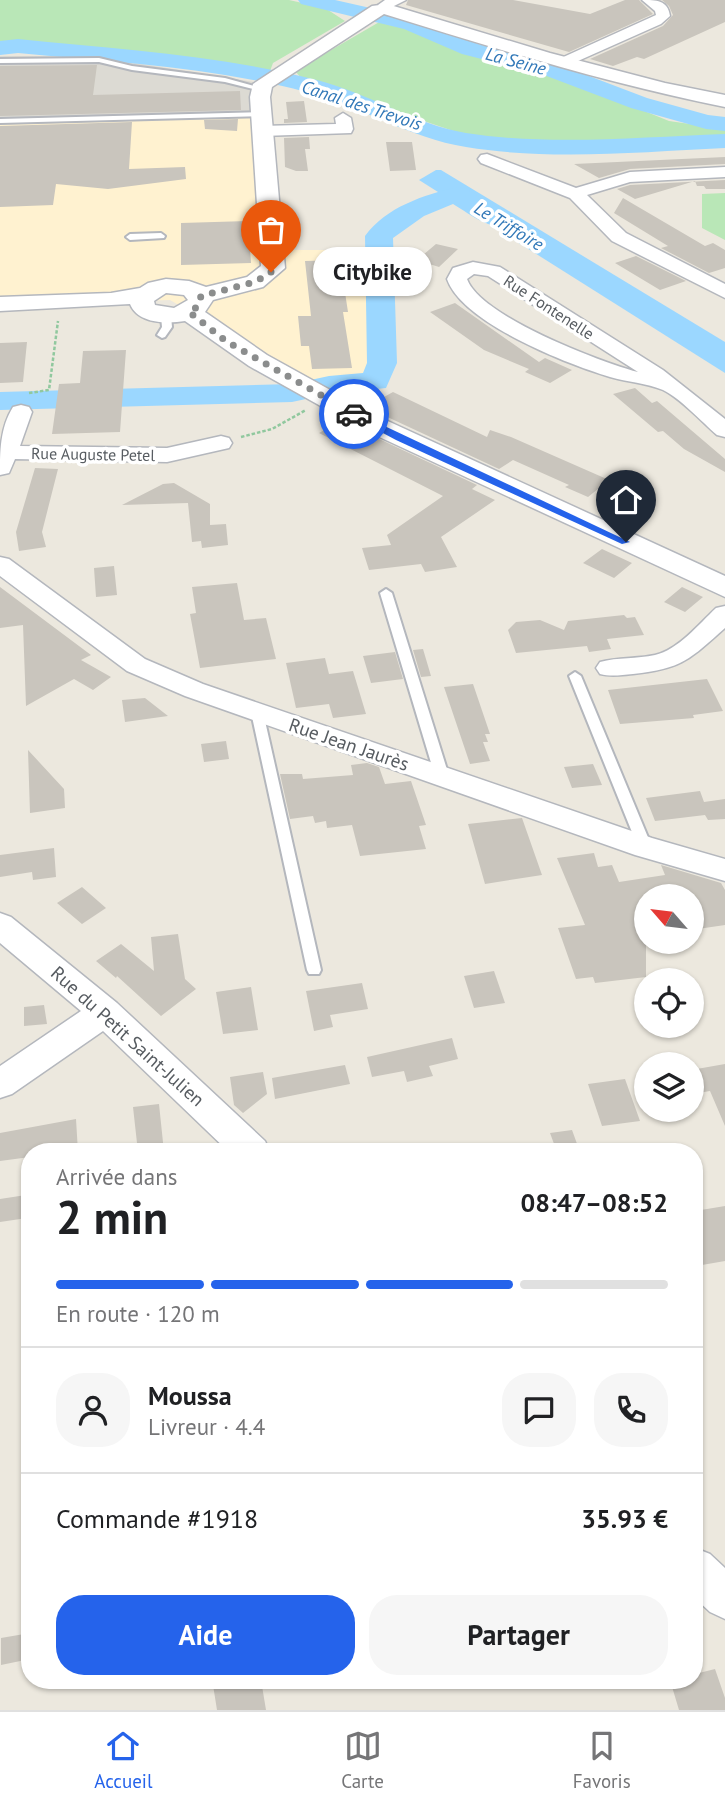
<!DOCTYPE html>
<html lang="fr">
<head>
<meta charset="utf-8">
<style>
  body { margin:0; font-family:"PT Sans",sans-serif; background:#f6f6f6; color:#202124; height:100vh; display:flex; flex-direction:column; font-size:26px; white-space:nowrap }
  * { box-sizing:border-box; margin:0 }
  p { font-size:23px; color:#757577 }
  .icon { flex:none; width:38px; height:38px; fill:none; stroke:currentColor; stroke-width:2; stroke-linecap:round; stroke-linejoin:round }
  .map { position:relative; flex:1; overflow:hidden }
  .side { position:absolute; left:21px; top:1143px; width:682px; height:546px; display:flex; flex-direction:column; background:#fff; border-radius:28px; box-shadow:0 2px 5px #0004 }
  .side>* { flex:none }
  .needle { width:46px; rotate:298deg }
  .tools { position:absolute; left:634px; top:884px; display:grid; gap:14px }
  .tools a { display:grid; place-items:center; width:70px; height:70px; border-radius:50%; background:#fff; box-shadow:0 2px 5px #0004; font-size:35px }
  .pin { position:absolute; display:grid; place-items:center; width:60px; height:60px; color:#fff; margin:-72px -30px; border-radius:50% 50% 50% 0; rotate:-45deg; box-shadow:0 0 7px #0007 }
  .pin .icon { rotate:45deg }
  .courier { position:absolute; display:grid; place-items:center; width:70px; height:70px; margin:-35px; border:5px solid #2563eb; border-radius:50%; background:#fff; color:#222; box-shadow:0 2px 9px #0007 }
  .bubble { position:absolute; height:49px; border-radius:24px; background:#fff; box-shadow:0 2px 5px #0004; font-size:23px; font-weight:700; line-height:49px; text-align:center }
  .overview em { font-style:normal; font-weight:700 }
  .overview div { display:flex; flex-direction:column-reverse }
  .overview { display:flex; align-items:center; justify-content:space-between; height:119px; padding:0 35px }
  h1 { font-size:46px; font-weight:700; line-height:52px }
  .bar { display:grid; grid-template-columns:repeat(4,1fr); gap:10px 7px; align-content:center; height:84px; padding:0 35px }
  .bar i { height:9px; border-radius:5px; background:#e0e0e0 }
  .bar .selected { background:#2563eb }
  .bar p { grid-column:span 4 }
  .line { display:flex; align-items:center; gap:18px; padding:0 35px; border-top:2px solid #e0e0e0 }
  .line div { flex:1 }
  .round { display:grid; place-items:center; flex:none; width:74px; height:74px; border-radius:28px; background:#f6f6f6 }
  .action { display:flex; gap:14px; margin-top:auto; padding:14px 35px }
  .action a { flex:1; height:80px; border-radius:28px; background:#2563eb; color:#fff; font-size:28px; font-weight:700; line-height:80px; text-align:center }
  .action a+a { background:#f6f6f6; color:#202124 }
  .tab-bar { display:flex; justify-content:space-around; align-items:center; height:98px; border-top:2px solid #e0e0e0; background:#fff; font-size:19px; color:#757577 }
  .tab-bar a { display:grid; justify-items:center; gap:4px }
  .tab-bar .selected { color:#2563eb }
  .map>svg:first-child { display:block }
</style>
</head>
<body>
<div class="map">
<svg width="725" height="1710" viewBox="0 0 725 1710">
  <rect width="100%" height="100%" fill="#ece8de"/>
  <path fill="#fff2d0" d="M257,115L279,250H365L377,375L308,380L170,300L0,306V121Z"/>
  <path fill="#dcdad3" d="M0,56H92L254,82L257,115L0,121Z"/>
  <path fill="#b9e7b7" d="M0,0H289L325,8L345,21L273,63L270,71C181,57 90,44 0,44Z
    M381,21L406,26L474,53L553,74L669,121L725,129V135L549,143L474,138L303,80L295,71Z
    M725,193V240L702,228V194Z"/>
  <path fill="#9bd7ff" d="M436,170H441L725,342V373L419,180Z"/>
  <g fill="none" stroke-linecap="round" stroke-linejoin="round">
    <path fill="#9bd7ff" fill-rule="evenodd" d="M298,0H335L419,19L478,44L560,65L647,98L708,115L725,117V131L706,129L631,108L544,75L462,54L404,29L301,4Z
      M18,39C118,49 219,55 317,80C368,93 414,124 466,133C551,146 639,137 725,134V148C639,152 551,161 466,147C409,138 361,106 306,92C213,67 114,62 18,53L0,55V41Z
      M457,187L466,189L508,213L512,219L508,225C488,230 470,214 453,204L424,216L393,238L397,363L386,388L329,394L292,402L0,410V392L292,384L329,376L363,373L367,363L365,236C386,207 424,195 457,187Z"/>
  </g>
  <path fill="#c9c5bd" d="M408,0H513L590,14L625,0H639L653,14L569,52L406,5Z
    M662,0H725V22L644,59L637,57L613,66L590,59L663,26L673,15L669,6Z
    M97,65L93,95L240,91L241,110L0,116V66Z
    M304,101L307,122L284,123V119H288L286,102Z
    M238,119L237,131L205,129L204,120Z
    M132,122L129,169L185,167L186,179L108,189L56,184L53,205L0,207V126Z
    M309,137L310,149H305L308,171H296L285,167L284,138Z
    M386,142H412L416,170L390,171Z
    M725,157V164L630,169L599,178L574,164Z
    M725,180V189H706L704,186H697L695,181L635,199L617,189L630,185Z
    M623,198L705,246L713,243L725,250V268L709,273L661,248L668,246L614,213Z
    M248,221L251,263L181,265V223Z
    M436,244L458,249L439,267L417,260Z
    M636,256L686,281L660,290L615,263Z
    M340,260L348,312H343L352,368L312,369L309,346H301L298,316H311L305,261Z
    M455,303L539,362L545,358L572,370L550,383L525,372L529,369L484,350L430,312Z
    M27,342L23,382L0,383V343Z
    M126,350L120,432L52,434L59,384L80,383L83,351Z
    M635,388L652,403L657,401L725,459V472L684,449L663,431L658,432L613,394Z
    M393,392L487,437L490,430L511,437L609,480L588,497L565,487L569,485L513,460L499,469L366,407Z
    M341,421L477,485L472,489L495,500L441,537L457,567L425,572L421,564L369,570L362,548L391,545L387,535L443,496L319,433Z
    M35,468L58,469L42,532L46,547L19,551L16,532Z
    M174,483L210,504V525L226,524L228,545L202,548L201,541L192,542L188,503L122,505L163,484Z
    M602,549L632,563L614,578L583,563Z
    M114,566L117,595L96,597L94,568Z
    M237,583L244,620L266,618L276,659L200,668L190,614L196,613L192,587Z
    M0,587L91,655L81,660L111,677L93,690L74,679L26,706L23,625L0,628Z
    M682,587L703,597L685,612L664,602Z
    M624,615L627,618L635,617L644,635L607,639L611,649L589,652L587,646L516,653L508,630L516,622L540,620L564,630L568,621Z
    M423,649L431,676L421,677L413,650Z
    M395,652L403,679L371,683L363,656Z
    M325,658L329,674L353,671L366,714L333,718L329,704L296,708L286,663Z
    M707,679L723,711L693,715L694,718L620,724L608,690Z
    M473,684L490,734H485L488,742H483L490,761L470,764L444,687Z
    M145,698L168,716L125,722L122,700Z
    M226,741L229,759L204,762L201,744Z
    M28,750L64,789L65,808L30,813Z
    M367,763L379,767L385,784L411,781L426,825L419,826L426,849L360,856L352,825L327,828L326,821L315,823L313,816L290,819L280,774H302L303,779L353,775L351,765Z
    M593,764L602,785L572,788L564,767Z
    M700,791L704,802L725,799V819L708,820L705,815L655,821L646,798Z
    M522,818L542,875L485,884L468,824Z
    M54,848L56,877L33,880L32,872L0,877V855Z
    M594,853L598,867L612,865L619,882L665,875L661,865L721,883L725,890V925L691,930V896H646V977L595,983L593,977L576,979L558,928L585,925L557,858Z
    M82,887L106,908L82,924L57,903Z
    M178,934L185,979L196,989L161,1016L117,976L116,978L96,961L121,944L154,971L151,937Z
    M494,971L505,1003L474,1008L464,976Z
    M362,983L368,1009L330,1015L333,1027L314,1031L306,991Z
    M251,987L258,1030L223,1034L216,992Z
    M44,1005L47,1024L24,1026V1007Z
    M452,1038L458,1059L429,1066L433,1076L407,1082L404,1071L372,1077L367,1057Z
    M725,1064V1126L710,1091L698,1093L691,1080V1070Z
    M345,1065L350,1084L275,1099L272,1078Z
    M263,1072L267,1094L243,1113L234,1105L230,1077Z
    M625,1079L640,1121L602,1126L588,1084Z
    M159,1104L164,1152H138L133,1107Z
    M76,1119L78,1152H30V1157L0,1161V1133Z
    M572,1130L580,1152H557L550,1133Z
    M26,1195L27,1218L0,1222V1199Z
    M725,1206V1261L702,1265L695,1249V1211Z
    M30,1633V1659L1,1665V1638Z
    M715,1669L725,1698V1710H679L670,1680H695V1674Z
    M236,1680H261L266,1710H217L213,1685Z"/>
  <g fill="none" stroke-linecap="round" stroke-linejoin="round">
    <defs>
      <path id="service" d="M99,58L132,66L225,78L265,89L261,91L225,82L132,70L99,62L0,63V59Z
        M264,112V116H261L0,123V119Z
        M161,233L165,236L164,238L130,240L126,237L130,234Z
        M166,313L171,316L172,327L165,337L162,338L157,335L162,327L161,316Z
        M386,589L392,593L449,776L447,779H437L435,776L380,593Z
        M575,672L581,676L652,847L650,851L645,852L638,847L569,676Z
        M257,708L263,712L321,970L319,974H309L307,970L251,712Z"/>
      <path id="minor" d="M385,0H406L390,8H380L378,5Z
        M642,0C656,0 668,0 670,16L661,24L569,65H559L556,62L559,59L656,15L655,11Z
        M343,113L351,118L353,129L351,133L262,136L254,131L262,126L336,124L335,118Z
        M487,154L576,188L630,172L725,167V177L630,182L587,195L626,233L725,284V298L612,241L570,198L481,163L478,159L481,155Z
        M473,262L500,267L663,370L725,419V437L717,435C702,422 680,398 663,390C647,383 627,382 610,377C567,364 462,323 447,279L453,268ZM474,274L488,276L638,372C600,362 480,316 467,279Z
        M21,405L29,407L32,412L20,446L167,448L221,436L229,438L232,443L229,448L167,462L15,459L9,473L0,475C0,451 0,428 13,407Z
        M0,557L9,559L145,659L203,684L652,838L725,859V881L635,855L185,696L127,671L0,576Z
        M725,606V628C690,659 682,669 633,674C621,675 611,677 600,674L596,668L600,662C618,657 637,659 655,655C678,650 699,624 716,608Z
        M0,913L11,917L117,1003L265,1141L270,1152H229L103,1031L12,1094L0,1098V1066L81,1011L0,943Z
        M695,1548L710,1554L725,1568V1619L710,1612L695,1598Z"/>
      <path id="tertiary" d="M387,4L550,53L665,83L725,95V107C609,84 497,49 384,14L272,87L270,97L285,268L263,287L213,300L205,312L267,355L379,417L725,576V597L360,428L249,366L185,321C167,324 138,324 130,304L0,311V297L111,293L140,288L148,283L166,279L189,281L206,287L247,277L261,266L250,97L253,84L372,6ZM166,293L184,295L188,300L174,308L155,305L154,301Z"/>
    </defs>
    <use href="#service" stroke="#b4b7bd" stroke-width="4"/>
    <use href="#minor" stroke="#b4b7bd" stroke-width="3"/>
    <use href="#tertiary" stroke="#b4b7bd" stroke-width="3"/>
    <path stroke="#90c89e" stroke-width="2.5" stroke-dasharray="3.5 2" stroke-linecap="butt" d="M29,393L49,390L58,321
      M241,437L272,429L306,410"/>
    <use href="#service" fill="#fff" fill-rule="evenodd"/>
    <use href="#minor" fill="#fff" fill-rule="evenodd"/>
    <use href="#tertiary" fill="#fff" fill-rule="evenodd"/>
  </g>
  <path fill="#2563eb" d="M351,413H357L630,542L622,544L396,440L351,416Z"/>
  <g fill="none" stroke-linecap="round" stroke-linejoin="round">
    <path stroke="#8b8d8d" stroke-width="7" stroke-dasharray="0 12.6" d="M271,272L255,282L201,296L197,307L189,312L226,341L354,414"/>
  </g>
  <g text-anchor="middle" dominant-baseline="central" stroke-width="7" stroke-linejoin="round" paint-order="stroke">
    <g font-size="16" fill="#575c61" stroke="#fff">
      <text transform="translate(549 307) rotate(33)">Rue Fontenelle</text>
      <text transform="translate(93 454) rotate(1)">Rue Auguste Petel</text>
    </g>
    <g font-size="18" font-style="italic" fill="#3178b8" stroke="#fff">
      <text transform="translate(516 61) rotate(15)">La Seine</text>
      <text transform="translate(362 105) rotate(18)">Canal des Trevois</text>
      <text transform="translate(509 226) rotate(31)">Le Triffoire</text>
    </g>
    <g font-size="19" fill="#575c61" stroke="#fff">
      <text transform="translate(349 744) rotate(19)">Rue Jean Jaurès</text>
      <text transform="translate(128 1036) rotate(42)">Rue du Petit Saint-Julien</text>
    </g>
  </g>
</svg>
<div class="tools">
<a><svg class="needle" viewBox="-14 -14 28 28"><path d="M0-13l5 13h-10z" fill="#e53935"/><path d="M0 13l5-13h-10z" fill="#757577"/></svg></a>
<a><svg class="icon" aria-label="locate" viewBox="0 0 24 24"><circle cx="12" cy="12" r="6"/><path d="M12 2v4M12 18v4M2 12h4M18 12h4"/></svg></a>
<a><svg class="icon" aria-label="layers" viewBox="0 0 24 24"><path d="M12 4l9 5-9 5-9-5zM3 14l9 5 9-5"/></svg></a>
</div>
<div class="pin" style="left:271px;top:272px;background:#ea580c"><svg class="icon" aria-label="bag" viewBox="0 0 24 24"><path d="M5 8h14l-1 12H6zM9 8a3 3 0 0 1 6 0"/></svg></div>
<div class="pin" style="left:626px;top:542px;background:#1f2937"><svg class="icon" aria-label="home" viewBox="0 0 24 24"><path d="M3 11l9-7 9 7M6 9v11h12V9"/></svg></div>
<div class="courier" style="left:354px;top:414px"><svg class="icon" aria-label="car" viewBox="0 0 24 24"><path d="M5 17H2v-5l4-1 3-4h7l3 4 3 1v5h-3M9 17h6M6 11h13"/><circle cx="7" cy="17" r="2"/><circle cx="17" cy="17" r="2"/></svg></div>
<div class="bubble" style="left:313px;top:247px;width:119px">Citybike</div>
<section class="side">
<div class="overview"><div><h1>2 min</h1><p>Arrivée dans</p></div><em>08:47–08:52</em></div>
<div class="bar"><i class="selected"></i><i class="selected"></i><i class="selected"></i><i></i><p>En route · 120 m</p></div>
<div class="line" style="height:126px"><a class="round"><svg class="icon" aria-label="person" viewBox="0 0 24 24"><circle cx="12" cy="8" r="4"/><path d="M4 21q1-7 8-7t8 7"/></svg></a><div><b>Moussa</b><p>Livreur · 4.4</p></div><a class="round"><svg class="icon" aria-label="chat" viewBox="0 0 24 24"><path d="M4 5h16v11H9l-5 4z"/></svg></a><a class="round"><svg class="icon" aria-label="phone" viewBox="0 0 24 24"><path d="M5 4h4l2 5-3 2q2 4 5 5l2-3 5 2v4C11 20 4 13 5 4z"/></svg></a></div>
<div class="line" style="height:91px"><div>Commande #1918</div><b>35.93 €</b></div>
<div class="action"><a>Aide</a><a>Partager</a></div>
</section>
</div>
<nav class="tab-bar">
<a class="selected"><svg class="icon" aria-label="home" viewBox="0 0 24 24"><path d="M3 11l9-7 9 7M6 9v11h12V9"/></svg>Accueil</a>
<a><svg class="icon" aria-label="map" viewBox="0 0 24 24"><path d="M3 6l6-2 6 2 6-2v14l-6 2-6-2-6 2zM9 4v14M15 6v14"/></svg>Carte</a>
<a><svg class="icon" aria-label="saved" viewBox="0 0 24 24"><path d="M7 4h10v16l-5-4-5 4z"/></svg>Favoris</a>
</nav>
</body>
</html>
